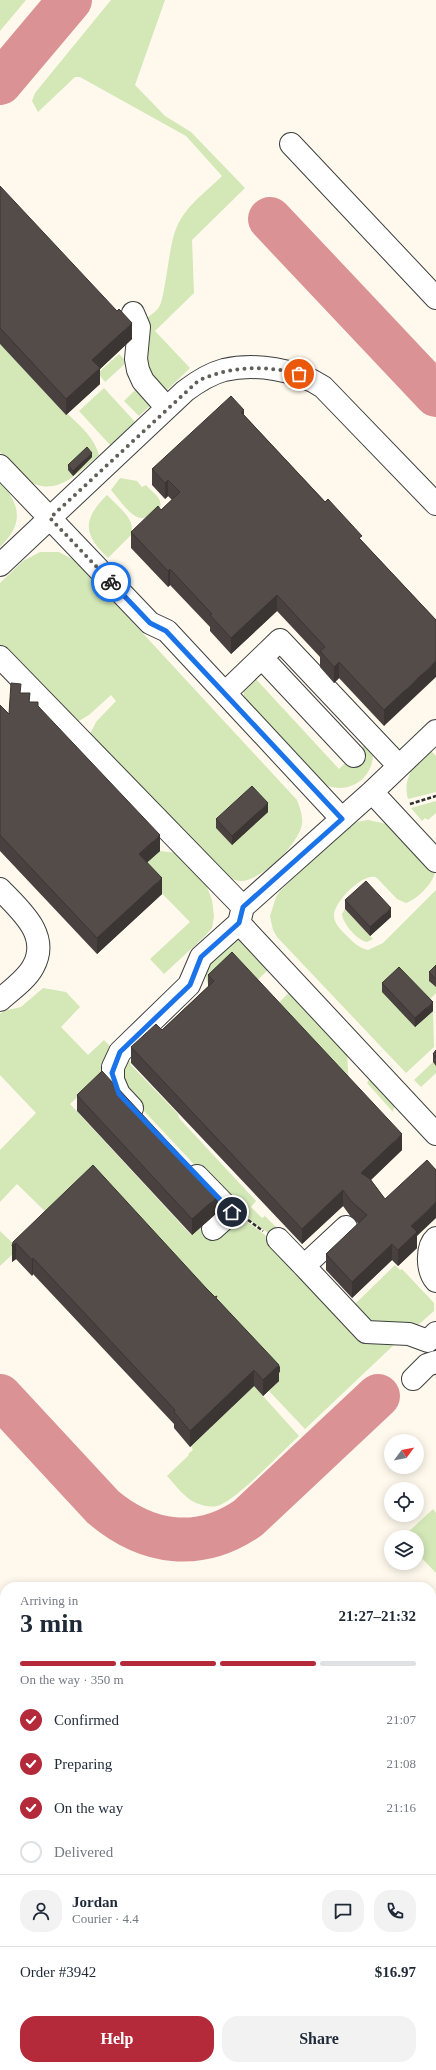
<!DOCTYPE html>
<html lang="en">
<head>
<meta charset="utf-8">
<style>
  body { margin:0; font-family:Georgia,serif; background:#f2f2f3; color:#1f2937; height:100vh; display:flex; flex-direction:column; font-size:15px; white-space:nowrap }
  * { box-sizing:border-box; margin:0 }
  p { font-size:13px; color:#747a83 }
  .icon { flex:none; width:22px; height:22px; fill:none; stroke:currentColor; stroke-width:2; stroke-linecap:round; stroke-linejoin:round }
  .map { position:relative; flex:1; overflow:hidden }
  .side { position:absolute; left:0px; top:1582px; width:436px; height:488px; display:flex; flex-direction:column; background:#fff; border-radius:16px 16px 0 0; box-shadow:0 2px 10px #0003 }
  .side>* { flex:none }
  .needle { width:26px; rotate:58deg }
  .fabs { position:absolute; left:384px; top:1434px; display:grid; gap:8px }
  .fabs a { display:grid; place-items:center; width:40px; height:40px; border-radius:50%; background:#fff; box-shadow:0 2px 10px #0003; font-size:20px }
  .pin { position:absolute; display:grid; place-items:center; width:34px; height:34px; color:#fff; margin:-17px; border:2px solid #fff; border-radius:50%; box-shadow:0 1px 4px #0007 }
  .courier { position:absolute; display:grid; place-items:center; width:40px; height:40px; margin:-20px; border:3px solid #1a73e8; border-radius:50%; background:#fff; color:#222; box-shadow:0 1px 5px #0007 }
  .headline em { font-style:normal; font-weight:600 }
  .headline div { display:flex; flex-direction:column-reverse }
  .headline { display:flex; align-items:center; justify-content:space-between; height:68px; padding:0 20px }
  h1 { font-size:26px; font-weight:600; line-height:30px }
  .bar { display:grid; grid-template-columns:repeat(4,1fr); gap:6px 4px; align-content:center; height:48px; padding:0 20px }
  .bar i { height:5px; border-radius:3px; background:#e0e1e3 }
  .bar .selected { background:#b52a3b }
  .bar p { grid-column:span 4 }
  .line { display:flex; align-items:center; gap:10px; padding:0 20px; border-top:1px solid #e0e1e3 }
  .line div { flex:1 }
  .round { display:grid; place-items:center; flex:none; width:42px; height:42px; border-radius:16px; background:#f2f2f3 }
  ol { padding:0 20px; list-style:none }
  li { display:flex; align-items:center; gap:12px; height:44px }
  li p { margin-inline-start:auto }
  li .icon { padding:4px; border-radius:50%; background:#b52a3b; color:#fff; stroke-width:4 }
  li:last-child { color:#747a83 }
  li i { width:22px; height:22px; border:2px solid #e0e1e3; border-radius:50% }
  .cta { display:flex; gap:8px; margin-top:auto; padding:8px 20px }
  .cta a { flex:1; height:46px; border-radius:16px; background:#b52a3b; color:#fff; font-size:16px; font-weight:600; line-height:46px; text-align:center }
  .cta a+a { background:#f2f2f3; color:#1f2937 }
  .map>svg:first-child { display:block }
</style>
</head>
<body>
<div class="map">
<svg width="436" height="2070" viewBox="0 0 436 2070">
  <defs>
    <pattern id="farmland-dots" width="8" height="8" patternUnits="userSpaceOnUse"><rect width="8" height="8" fill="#f3edcd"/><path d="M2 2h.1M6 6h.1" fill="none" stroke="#cfcaaf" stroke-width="1.8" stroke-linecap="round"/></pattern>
  </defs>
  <rect width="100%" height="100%" fill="#fef9ec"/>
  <path fill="url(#farmland-dots)" d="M0,1688L5,1693V2065H157L152,2070H0Z"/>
  <path fill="#d3e7b7" d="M0,0H26L0,31Z
    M111,0H165L135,85L165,116L191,132L245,188L192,240L194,293L155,331L190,368L165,392L147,376L146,319C150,315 156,312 159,307C165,300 169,244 176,229C185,206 205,193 222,176L186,136L80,77H75L38,112L32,101L35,93Z
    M0,344L66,415L68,414C80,426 94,437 99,455C79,472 55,500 26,479C17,472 8,461 0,452Z
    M119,354L127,362L105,382L98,373Z
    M104,388L136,423L111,446L79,411Z
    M136,389L152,404L139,416L124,401Z
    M120,478L137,481L142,487L146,485C150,490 158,495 160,501C164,512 145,521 137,517C127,512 118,498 111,490Z
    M0,482C21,505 24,524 0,547Z
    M107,495C116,505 137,519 131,535L108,558C83,534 82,520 107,495Z
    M40,552H59L76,561L297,800C300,808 303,816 302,824C299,844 262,880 241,881C235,881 229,877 224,875L89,736L96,722L116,701L111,695L89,715L77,722L0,645V583L23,561Z
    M253,676L339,769L365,745L373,755C372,782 344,796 322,783L248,707C241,691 243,690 253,676Z
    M430,750L436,756V792L408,799C402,776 415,765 430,750Z
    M436,801V813L428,820L425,818L422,821L411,808Z
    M368,820L391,825L435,872C433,884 416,900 406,903L397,899L377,878C365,870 332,903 334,917C335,925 342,931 348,937C354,943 359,948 368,950L383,943L436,890V993L426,1003L415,1027L433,1011L434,1047L406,1073L277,937L273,930L270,916L276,897L280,891L347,828L357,822Z
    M160,851L177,853L205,882L212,900L214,916L212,928L205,936L164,974L150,959L190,922L139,870Z
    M345,909L370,936L373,939L367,942C357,940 343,924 342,914Z
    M238,938L269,969L250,987L208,984C199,962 223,950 238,938Z
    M43,988L66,992L80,1007L61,1027L88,1055L104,1040L113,1049L108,1068L70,1104L191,1235L205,1223L237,1214L277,1244L365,1338L397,1342L305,1429L269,1391L279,1381L53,1219L17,1184L0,1202V1150L36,1113L0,1075V1014L3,1011L21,1007Z
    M290,992L347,1047L348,1073L350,1082L271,1010Z
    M128,1059L131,1063L130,1064L178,1114L179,1118L256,1201L251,1207L262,1218L265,1216L281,1232L275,1238L238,1211L128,1094L125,1089L122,1066Z
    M433,1062L436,1066V1073L421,1087L414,1080Z
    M371,1076L396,1098L393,1112L367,1083Z
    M0,1231L20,1250H17L0,1266Z
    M395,1265L400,1270L402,1269L434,1303V1311L418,1325L371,1324L353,1306Z
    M254,1386L299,1436C279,1454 242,1495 220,1505C213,1508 203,1506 196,1503C184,1498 175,1484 167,1476L189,1455L188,1454L193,1450L191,1446Z
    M433,1509L436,1513V1573L417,1553V1537H403Z
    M436,1599V1837L431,1841V1604Z
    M0,1616L5,1622V1693L0,1688Z
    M89,2065H162L157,2070H87Z"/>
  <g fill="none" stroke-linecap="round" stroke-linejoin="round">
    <path stroke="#da9294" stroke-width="44" d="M0,83L70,0
      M270,219L436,395
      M0,1396L103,1507C147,1544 199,1552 248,1518L378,1396"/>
    <defs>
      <path id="minor" d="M291,144L436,298
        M133,313L139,327L136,359L138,370L143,381L167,408
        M0,466L150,623L167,631L342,819
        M0,565L185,391C197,382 209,374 224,370C255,363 296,369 323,387L436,504
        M0,657L243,907
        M262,658L354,756
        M225,693L280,640L399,766
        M372,792L436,861
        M0,889C20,910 51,935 33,967C26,980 11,990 0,1000
        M239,923L436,1134
        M132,1108L119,1094L113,1080V1067L120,1052L189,985L201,957L239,923L243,907L372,792L436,731
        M197,1176L232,1212L213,1229
        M346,1227L304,1266L366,1332L409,1334L428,1341L436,1333
        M436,1238C426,1247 427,1271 436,1281
        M278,1239L304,1266
        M413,1379L427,1365L436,1362
        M431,1852L436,1848
        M180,2070V2065"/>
    </defs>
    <use href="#minor" stroke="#3f3f3f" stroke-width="24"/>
    <path stroke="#2e2e2e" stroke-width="2.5" stroke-dasharray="4 2" stroke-linecap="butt" d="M410,804L436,796
      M248,1220L263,1231"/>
    <use href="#minor" stroke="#fff" stroke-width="22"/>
  </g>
  <path fill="#48413f" d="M0,186L132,339L100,369V384L66,415L0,344Z
    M244,415L436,620L384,726L339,678L334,683L320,667V657L277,611L231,654L210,631V627L170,585L168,587L131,548V532L161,510L172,500L168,496L165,499L152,485V469Z
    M92,457L73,476L68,470V465Z
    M21,693L30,702L38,706L160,851L147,862L162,894L97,954L0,851V705L9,714Z
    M268,812L232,845L216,828V819Z
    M345,900L391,917L370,936L345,909Z
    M436,965V987L429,981V972Z
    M208,975L402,1150L371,1180L385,1199L417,1236V1248L398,1266L392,1260L352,1298L326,1270V1254L359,1224L351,1217L343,1206L302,1244L131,1063V1047L162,1030L208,987Z
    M382,983L433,1011L415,1027L382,992Z
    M436,1050V1066L433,1062V1054Z
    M77,1095L218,1212L192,1235L77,1111Z
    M13,1242L217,1299L280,1371L279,1373V1381L263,1396L254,1386L190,1447L174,1428V1424L33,1274L32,1276L16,1259L12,1262Z"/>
  <path fill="#3b3533" d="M132,323V339L100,369V384L66,415V399L92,360Z
    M244,410V426L241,412Z
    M92,453V457L73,476V471Z
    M168,480V496L165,499V483Z
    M170,569V585L168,587V571Z
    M277,595V611L231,654V638Z
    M436,661V677L384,726V710Z
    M339,662V678L334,683V667Z
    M268,803V812L232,845V836Z
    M160,835V851L139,870V854Z
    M162,878V894L97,954V938Z
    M391,908V917L370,936V927Z
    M433,1002V1011L415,1027V1018Z
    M402,1134V1150L361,1189V1173Z
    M343,1190V1206L302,1244V1229Z
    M218,1196V1212L192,1235V1219Z
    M436,1202V1218L417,1236V1248L398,1266V1250L411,1226Z
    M16,1243V1259L12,1262V1246Z
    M392,1244V1260L352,1298V1282Z
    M33,1258V1274L32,1276V1260Z
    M279,1365L280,1367V1371L279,1373V1381L263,1396V1380Z
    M254,1370V1386L190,1447V1431Z"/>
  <path fill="#544c49" stroke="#3b3533" d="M0,186L117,311L119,309L132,323L92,360L100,368L66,399L0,328Z
    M231,396L244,410L241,412L325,502L328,499L362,536L359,538L436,620V661L384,710L339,662L334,667L320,651L325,647L277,595L231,638L210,615L212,614L170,569L168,571L131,532L158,506L161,510L180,492L168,480L165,483L152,469Z
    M87,447L92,453L73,471L68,465Z
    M11,683L21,684L20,693H30L29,702H38V706L160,835L139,854L162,878L97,938L0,835V705L9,714Z
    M252,786L268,803L232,836L216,819Z
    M366,881L391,908L370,927L345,900Z
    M232,952L402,1134L361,1173L370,1179L385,1199L427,1160L436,1170V1202L411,1226L417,1232L398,1250L392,1244L352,1282L326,1254L367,1215L351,1201L343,1190L302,1229L131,1047L156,1024L162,1030L214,981L208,975Z
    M436,965V979L429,972Z
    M399,967L433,1002L415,1018L382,983Z
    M436,1050V1057L433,1054Z
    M102,1071L218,1196L192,1219L77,1095Z
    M93,1165L206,1288L215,1297L217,1296L216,1298L279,1365L263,1380L254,1370L190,1431L174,1412L175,1410L33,1258L32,1260L16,1243L12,1246L13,1242Z
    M436,1864V2070H215L213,2067L215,2065H431V1868Z"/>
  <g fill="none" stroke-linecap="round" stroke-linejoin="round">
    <path stroke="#615f5a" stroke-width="4" stroke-dasharray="0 7.2" d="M111,582L50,518L198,381C229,366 266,365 299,374"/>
    <path stroke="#1a73e8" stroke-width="5" d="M111,582L150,623L166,631L342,819L243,907L239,923L201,957L190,985L120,1052L112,1073L119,1094L232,1212"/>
  </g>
</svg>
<div class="fabs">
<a><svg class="needle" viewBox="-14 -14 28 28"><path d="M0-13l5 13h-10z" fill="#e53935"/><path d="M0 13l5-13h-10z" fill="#747a83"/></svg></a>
<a><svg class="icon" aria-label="locate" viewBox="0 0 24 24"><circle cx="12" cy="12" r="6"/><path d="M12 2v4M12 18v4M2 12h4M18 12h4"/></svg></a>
<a><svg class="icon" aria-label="layers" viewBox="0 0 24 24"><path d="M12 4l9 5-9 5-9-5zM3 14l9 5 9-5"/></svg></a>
</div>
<div class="pin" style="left:299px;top:374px;background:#ea580c"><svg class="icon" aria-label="bag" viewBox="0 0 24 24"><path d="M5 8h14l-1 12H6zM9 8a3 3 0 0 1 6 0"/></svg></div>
<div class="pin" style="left:232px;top:1212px;background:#1f2937"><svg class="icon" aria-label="home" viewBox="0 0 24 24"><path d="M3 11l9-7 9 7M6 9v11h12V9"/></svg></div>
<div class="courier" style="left:111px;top:582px"><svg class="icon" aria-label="bike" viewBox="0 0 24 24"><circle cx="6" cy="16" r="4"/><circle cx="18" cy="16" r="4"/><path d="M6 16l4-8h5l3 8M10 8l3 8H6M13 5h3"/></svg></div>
<section class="side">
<div class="headline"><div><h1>3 min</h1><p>Arriving in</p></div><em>21:27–21:32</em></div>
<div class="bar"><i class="selected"></i><i class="selected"></i><i class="selected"></i><i></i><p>On the way · 350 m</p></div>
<ol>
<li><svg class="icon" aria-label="check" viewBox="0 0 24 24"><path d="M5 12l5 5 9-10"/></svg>Confirmed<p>21:07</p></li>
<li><svg class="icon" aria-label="check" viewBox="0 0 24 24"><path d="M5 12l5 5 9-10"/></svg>Preparing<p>21:08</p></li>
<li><svg class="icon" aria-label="check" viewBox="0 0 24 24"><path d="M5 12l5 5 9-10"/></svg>On the way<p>21:16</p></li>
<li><i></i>Delivered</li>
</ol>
<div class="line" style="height:72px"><a class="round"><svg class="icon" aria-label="person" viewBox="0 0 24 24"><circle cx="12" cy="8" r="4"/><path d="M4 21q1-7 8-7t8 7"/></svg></a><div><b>Jordan</b><p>Courier · 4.4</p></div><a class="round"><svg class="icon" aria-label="chat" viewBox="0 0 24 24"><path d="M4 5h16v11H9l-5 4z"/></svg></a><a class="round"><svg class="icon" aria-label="phone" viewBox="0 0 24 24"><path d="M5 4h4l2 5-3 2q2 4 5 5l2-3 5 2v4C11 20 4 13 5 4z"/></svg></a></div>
<div class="line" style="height:52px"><div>Order #3942</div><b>$16.97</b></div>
<div class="cta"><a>Help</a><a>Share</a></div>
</section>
</div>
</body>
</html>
